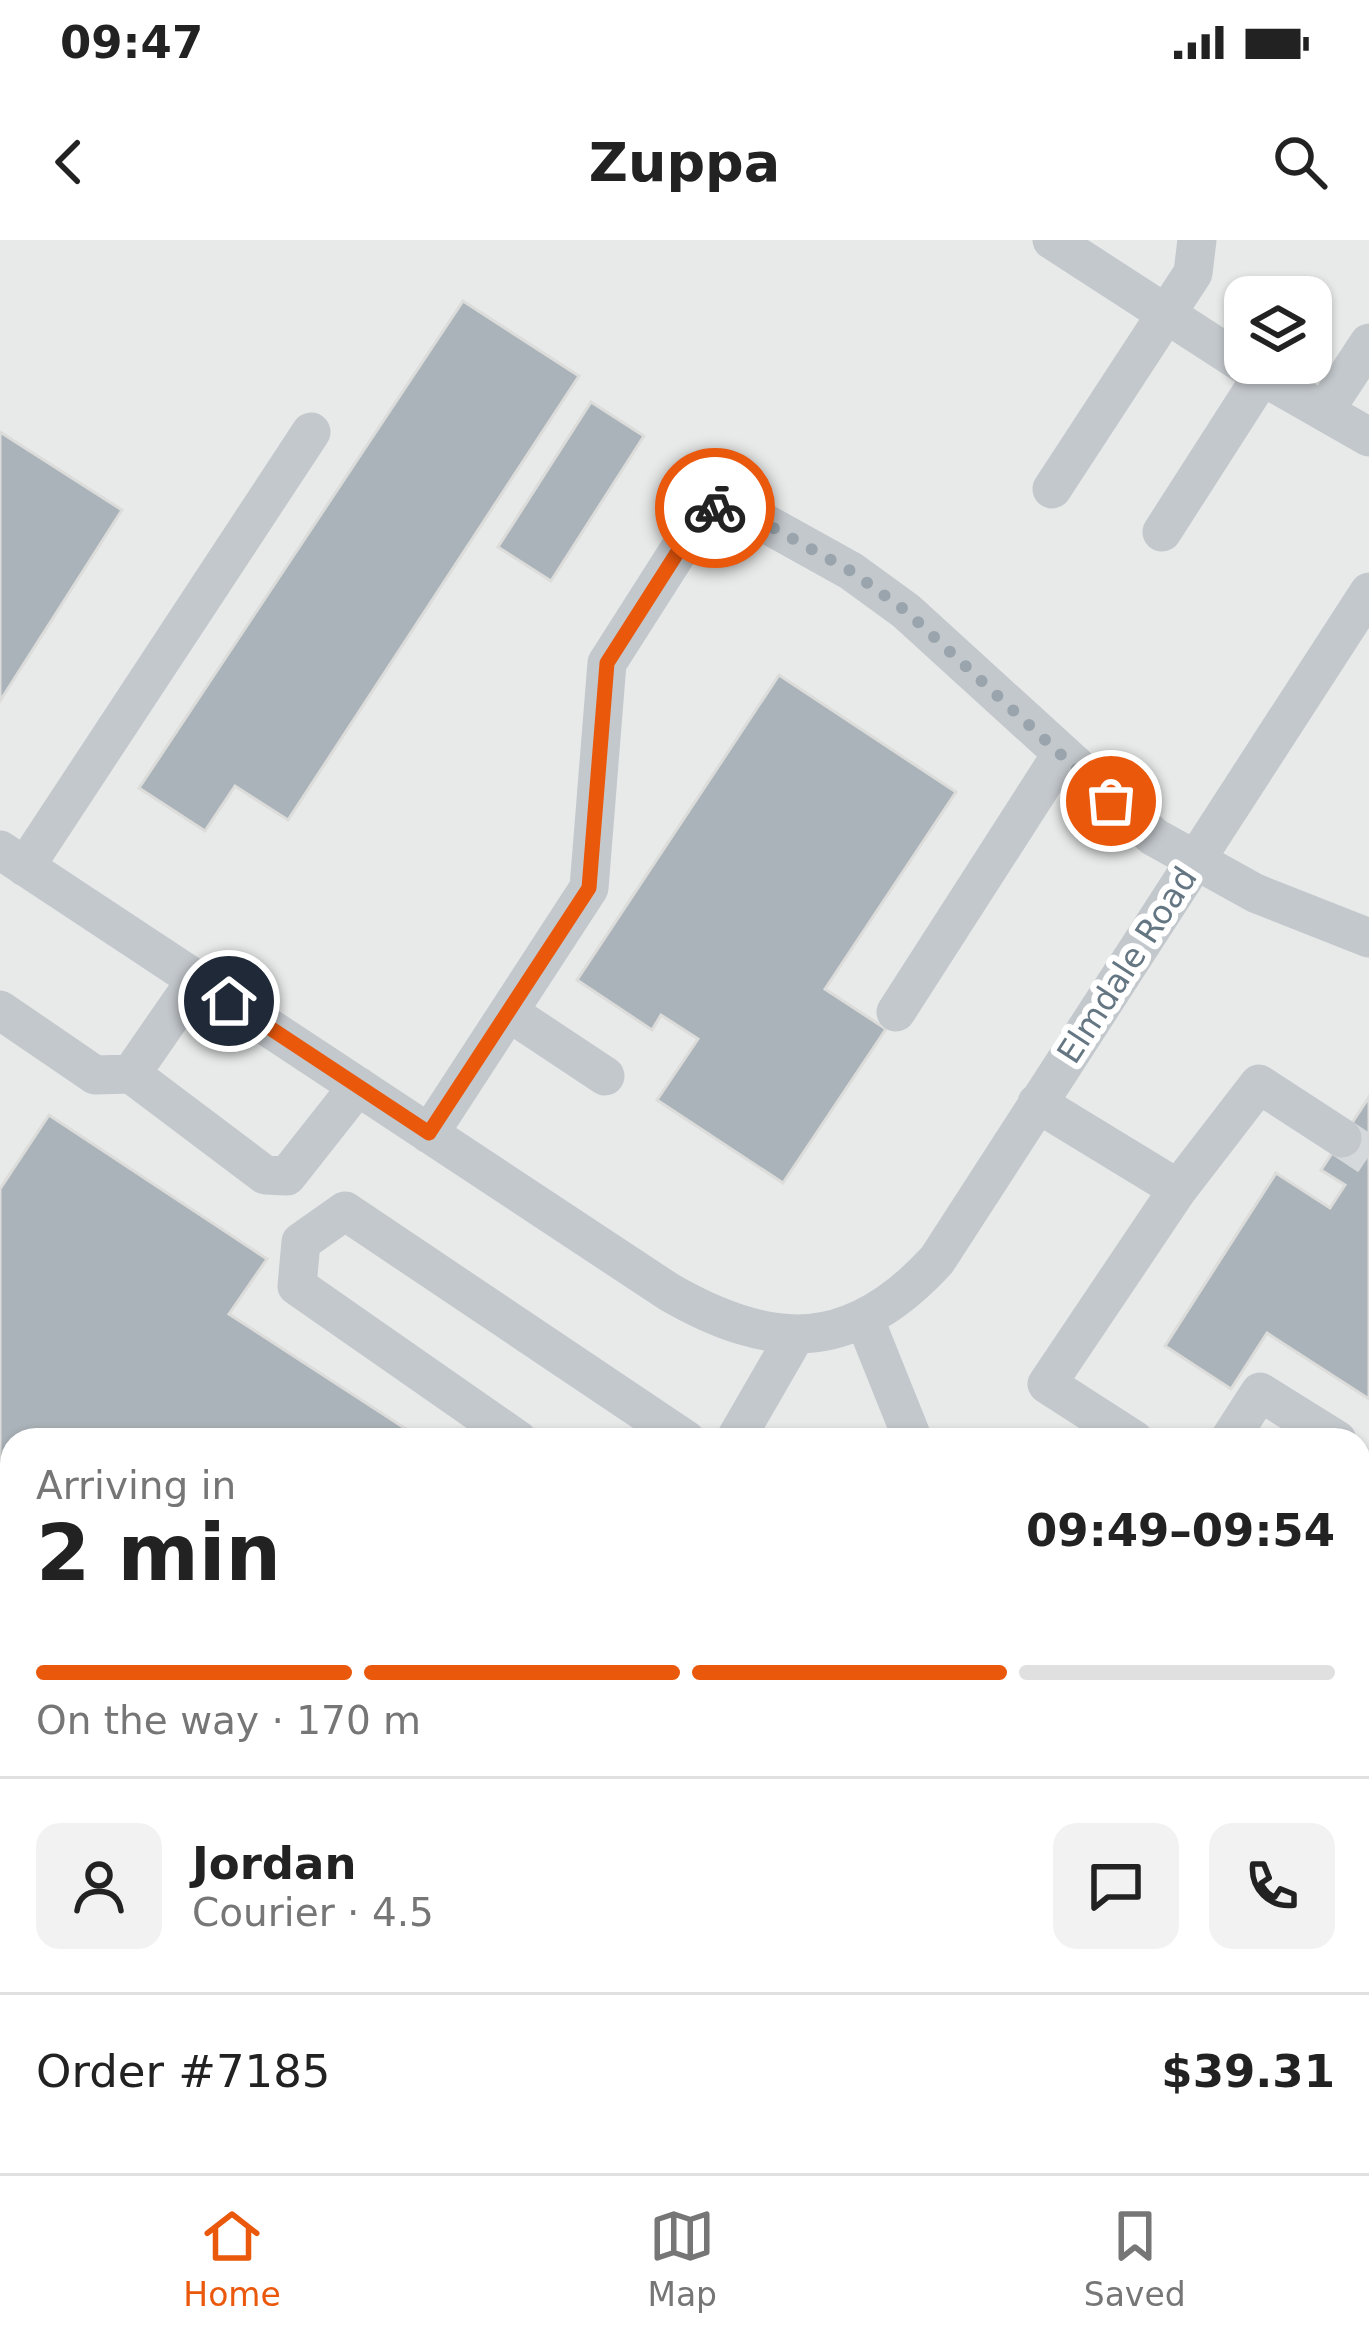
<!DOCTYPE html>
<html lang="en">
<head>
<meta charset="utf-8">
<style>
  body { margin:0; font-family:"DejaVu Sans",sans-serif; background:#f2f2f2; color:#222; height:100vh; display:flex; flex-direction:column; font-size:45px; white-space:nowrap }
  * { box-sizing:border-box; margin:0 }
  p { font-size:39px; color:#767676 }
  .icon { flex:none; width:66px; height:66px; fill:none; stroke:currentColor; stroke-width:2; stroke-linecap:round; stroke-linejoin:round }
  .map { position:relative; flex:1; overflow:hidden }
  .panel { position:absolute; left:0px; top:1188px; width:1371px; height:747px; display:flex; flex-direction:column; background:#fff; border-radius:36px 36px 0 0; box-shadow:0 3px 9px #0004 }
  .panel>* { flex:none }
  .fabs { position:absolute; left:1224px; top:36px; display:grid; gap:24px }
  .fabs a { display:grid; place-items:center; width:108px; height:108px; border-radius:24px; background:#fff; box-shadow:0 3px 9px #0004; font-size:60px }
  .pin { position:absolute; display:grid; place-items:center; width:102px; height:102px; color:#fff; margin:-51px; border:6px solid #fff; border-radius:50%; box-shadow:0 3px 12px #0007 }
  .courier { position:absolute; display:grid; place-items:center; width:120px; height:120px; margin:-60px; border:9px solid #ea580c; border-radius:50%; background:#fff; color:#222; box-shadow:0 3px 15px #0007 }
  .summary em { font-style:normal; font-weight:800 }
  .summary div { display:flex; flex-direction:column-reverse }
  .summary { display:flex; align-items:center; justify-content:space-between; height:204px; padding:0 36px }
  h1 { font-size:78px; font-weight:800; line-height:90px }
  .bar { display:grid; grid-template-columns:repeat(4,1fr); gap:18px 12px; align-content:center; height:144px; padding:0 36px }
  .bar i { height:15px; border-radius:9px; background:#e0e0e0 }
  .bar .on { background:#ea580c }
  .bar p { grid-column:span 4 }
  .line { display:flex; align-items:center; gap:30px; padding:0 36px; border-top:3px solid #e0e0e0 }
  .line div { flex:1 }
  .round { display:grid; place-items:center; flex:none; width:126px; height:126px; border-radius:24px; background:#f2f2f2 }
  .status { display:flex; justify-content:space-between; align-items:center; height:84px; padding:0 60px; background:#fff; direction:ltr }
  .status svg { height:33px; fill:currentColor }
  header { display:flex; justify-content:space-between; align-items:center; height:156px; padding:0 36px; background:#fff; font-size:54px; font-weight:800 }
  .dock { display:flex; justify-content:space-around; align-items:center; height:168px; border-top:3px solid #e0e0e0; background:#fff; font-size:33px; color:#767676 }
  .dock a { display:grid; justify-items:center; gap:6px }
  .dock .on { color:#ea580c }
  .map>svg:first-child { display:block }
</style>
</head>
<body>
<div class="status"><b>09:47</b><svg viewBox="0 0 49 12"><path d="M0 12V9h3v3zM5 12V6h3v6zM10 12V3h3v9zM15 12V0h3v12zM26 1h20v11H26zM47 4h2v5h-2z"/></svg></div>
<header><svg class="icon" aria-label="back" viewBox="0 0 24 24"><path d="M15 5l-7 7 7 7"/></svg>Zuppa<svg class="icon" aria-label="search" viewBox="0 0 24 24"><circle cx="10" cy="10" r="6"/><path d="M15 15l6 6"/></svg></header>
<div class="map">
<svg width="1369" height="1933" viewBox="0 0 1369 1933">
  <rect width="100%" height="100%" fill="#fafaf8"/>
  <path fill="#e8e9e9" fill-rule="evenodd" d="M0,0H1369V1933H61L35,1923H1359V1200H12V1914L0,1909ZM1245,57H1311V123H1245Z"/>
  <path fill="#dadfd7" d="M30,1923H246L276,1933H57Z
    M326,1923H1002L1020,1933H319Z"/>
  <path fill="#aab3b9" stroke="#dcdcda" stroke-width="3" d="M463,61L579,136L288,580L235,546L205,591L139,548Z
    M591,162L644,196L551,341L498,307Z
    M0,192L122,270L0,461Z
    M779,435L956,552L825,749L886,789L783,943L657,860L698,799L661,775L652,790L577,740Z
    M1369,857V1159L1267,1093L1231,1149L1165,1106L1276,933L1330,968L1345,945L1321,930Z
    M49,875L267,1019L229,1074L423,1200H12V1740L0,1732V949Z"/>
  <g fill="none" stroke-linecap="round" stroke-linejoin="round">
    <path stroke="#d5d9db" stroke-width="39" stroke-dasharray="39 20" stroke-linecap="butt" d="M1342,898L1369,916"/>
    <path stroke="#c3c8cc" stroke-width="39" d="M1052,0L1262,136
      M1325,170L1369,103
      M1052,249L1193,33L1197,0
      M1162,292L1262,136L1369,197
      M0,610L669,1052C773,1112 852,1113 937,1020L1369,352
      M25,627L311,192
      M0,770L95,835L131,834L196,740
      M896,772L1061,515
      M510,773L605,836
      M131,834L265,935L287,936L358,846
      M1037,863L1178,949L1047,1144L1134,1200
      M429,894L589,648L607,423L700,277L714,267L734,266L851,331L906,371L1154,597L1255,653L1369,698
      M1178,949L1259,844L1342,898
      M864,1078L913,1200
      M518,1200L297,1046L301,1002L345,971L686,1200
      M735,1200L795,1096
      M1229,1200L1260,1152L1337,1200
      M1359,1396L1369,1380
      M1359,1496L1369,1501
      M0,1866L12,1870
      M154,1923L180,1933
      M236,1933L249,1923"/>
  </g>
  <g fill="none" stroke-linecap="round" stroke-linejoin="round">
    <path stroke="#99a4ac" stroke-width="12" stroke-dasharray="0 21.6" d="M715,268L734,266L851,331L906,371L1111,561"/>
    <path stroke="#ea580c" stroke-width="15" d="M229,761L429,893L589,648L607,423L700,277L715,268"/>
  </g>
  <g text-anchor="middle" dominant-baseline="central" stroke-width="12" stroke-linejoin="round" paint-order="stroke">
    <g font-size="33" fill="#657683" stroke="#fff">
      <text transform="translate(1127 725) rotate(-57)">Elmdale Road</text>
    </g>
  </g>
</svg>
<div class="fabs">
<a><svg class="icon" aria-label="layers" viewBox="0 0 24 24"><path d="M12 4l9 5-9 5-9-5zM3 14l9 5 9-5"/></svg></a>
</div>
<div class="pin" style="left:1111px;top:561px;background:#ea580c"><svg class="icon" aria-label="bag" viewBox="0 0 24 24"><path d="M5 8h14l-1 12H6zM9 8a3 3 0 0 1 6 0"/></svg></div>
<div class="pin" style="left:229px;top:761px;background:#1f2937"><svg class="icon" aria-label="home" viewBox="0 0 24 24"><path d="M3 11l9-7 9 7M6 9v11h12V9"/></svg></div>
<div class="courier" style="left:715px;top:268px"><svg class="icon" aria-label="bike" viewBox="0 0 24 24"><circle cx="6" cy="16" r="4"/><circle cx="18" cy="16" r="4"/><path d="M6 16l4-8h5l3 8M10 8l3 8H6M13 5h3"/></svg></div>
<section class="panel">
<div class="summary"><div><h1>2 min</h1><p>Arriving in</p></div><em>09:49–09:54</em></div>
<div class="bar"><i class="on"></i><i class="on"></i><i class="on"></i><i></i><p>On the way · 170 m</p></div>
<div class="line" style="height:216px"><a class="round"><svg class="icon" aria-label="person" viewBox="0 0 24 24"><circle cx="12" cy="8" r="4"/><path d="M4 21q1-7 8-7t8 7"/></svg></a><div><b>Jordan</b><p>Courier · 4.5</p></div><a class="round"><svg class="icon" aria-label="chat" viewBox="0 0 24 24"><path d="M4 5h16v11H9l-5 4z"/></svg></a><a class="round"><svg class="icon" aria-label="phone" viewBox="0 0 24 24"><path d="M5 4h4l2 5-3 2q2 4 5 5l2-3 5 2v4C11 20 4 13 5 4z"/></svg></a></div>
<div class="line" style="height:156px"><div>Order #7185</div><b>$39.31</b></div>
</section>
</div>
<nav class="dock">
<a class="on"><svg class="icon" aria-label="home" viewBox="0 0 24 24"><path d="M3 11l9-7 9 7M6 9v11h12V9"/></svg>Home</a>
<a><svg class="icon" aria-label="map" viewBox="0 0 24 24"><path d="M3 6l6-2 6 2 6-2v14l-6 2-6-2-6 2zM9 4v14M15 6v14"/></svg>Map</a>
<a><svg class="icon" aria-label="saved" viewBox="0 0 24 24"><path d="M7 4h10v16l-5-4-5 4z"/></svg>Saved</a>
</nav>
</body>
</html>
